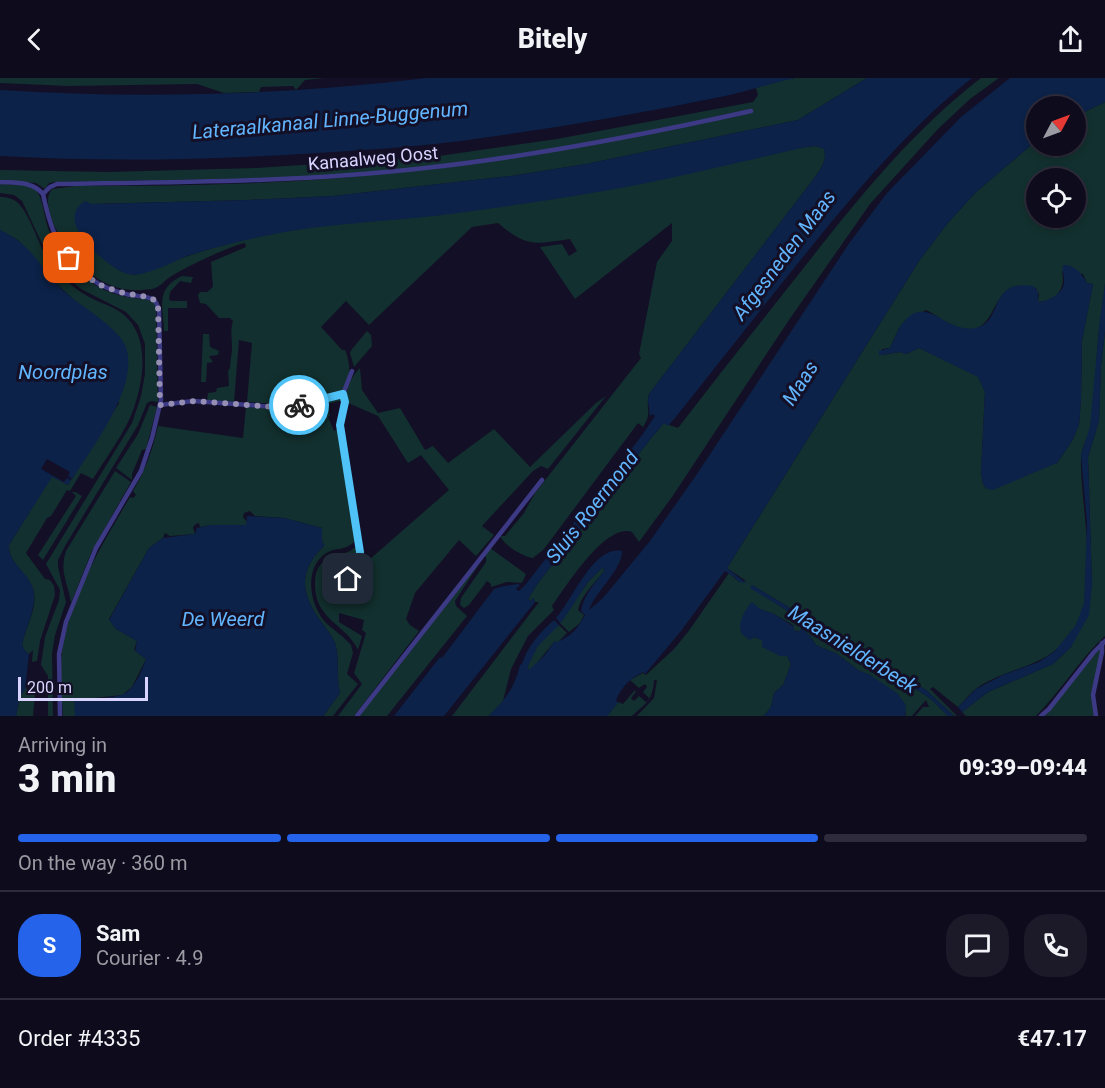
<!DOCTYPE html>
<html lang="en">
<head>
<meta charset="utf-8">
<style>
  body { margin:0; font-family:Roboto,sans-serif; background:#1c1929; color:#f1f3f6; height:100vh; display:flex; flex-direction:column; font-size:22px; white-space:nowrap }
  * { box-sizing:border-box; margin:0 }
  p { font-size:20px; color:#9b9ba3 }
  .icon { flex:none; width:33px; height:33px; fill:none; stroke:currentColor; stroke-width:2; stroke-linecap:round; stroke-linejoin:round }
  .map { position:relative; height:638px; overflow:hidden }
  .details { display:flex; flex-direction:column; background:#0e0b1c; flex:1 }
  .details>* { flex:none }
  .needle { width:39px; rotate:49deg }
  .controls { position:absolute; left:1026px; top:18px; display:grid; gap:12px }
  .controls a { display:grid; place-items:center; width:60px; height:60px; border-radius:50%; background:#0e0b1c; box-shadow:0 3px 9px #0003,0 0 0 2px #2e2b3b; font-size:30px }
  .scale { position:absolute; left:18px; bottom:15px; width:130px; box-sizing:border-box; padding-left:6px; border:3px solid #d9d4ff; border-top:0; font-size:16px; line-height:21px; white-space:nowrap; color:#d9d4ff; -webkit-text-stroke:4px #130f26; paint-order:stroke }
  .pin { position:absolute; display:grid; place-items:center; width:51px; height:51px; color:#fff; margin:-26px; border-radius:12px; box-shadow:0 3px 9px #0006 }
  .courier { position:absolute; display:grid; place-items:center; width:60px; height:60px; margin:-30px; border:4px solid #4fc3f7; border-radius:50%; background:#fff; color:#222; box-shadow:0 2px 8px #0007 }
  .headline em { font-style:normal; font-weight:800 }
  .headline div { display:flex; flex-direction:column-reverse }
  .headline { display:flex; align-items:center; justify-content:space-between; height:102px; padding:0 18px }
  h1 { font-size:39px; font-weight:800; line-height:45px }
  .bar { display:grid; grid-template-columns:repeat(4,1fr); gap:9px 6px; align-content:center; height:72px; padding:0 18px }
  .bar i { height:8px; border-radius:4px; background:#2e2b3b }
  .bar .selected { background:#2563eb }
  .bar p { grid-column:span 4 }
  .line { display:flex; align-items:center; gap:15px; padding:0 18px; border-top:2px solid #2e2b3b }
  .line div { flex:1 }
  .round { display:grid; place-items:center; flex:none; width:63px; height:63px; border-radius:24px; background:#1c1929 }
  header { display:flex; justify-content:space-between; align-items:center; height:78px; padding:0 18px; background:#0e0b1c; font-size:27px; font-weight:800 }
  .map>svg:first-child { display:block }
</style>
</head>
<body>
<header><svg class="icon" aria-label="back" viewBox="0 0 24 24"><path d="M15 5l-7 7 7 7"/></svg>Bitely<svg class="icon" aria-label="share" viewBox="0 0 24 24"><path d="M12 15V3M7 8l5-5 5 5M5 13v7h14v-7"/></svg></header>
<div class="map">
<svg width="1105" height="638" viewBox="0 0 1105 638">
  <rect width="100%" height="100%" fill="#130f26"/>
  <path fill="#12302f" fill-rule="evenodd" d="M0,0H324L305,2L296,12L293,8L261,9L259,14L224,15L197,6L68,8L0,5Z
    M795,0H867L798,42L586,86L511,98L333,118L248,122L92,126L133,197C154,193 171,183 191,177C221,167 251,160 282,154L806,69L816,68L824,71C828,83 819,93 812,103L649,316C645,331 653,334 643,349L638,345L544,471L533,480C522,478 505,468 500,458H505L524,435L535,415L641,280L639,276L657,184L672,163V145L575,221L540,169L562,166L569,178L577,173L570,161C534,166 527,170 498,145L472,149L369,247L346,223L321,249L342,272H345C351,286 352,305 340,316L293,327L247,324L252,265L239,262L234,324L207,323L208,315L216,314L217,310L229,308L228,293L230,290C230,283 232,276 232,270C232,260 230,252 233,243L230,240H219L206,226L200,225L198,217L200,214H207L213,209L211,184L246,169L245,165C227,169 186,189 170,199C165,202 161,208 155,210C152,212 146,211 142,212C104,215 72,186 57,153C51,141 43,122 52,111L75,108C163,108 251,107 339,100C472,89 603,67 733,39L752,34V31L589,66L417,90L285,100L55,104L49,105L45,111L36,105L0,102V92L108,94L256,90L439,78L557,61L753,24L758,17L756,10L777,3Z
    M981,0H999L970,21L938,51L870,126L789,242L672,419L639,464L632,454C606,444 565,510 552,528L554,532L528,558L511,591L503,623L489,638H452L539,524H535L533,520L531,523L528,521L538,505L652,359L664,345L678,350C719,297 760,245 802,192C856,123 911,54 981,0Z
    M1105,24C1105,84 1105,145 1105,205C1104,224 1099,244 1098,263C1095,291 1096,321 1090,349C1088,359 1082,369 1081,379C1080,426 1100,508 1075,549C1049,592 1013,586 977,610C970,615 964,623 958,629L933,609L930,611L957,638H954L926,612L752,507L751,510L892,597L903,606L919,613L932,622L948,638H915L923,629H929L926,622L912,638H905L906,635L870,597L858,592L837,576L816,567L810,558L794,552L793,547L774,536L760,531L754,559L762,562V569L787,578L791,586L783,607L774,615L771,629L764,638H637L654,620L657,602H654C653,622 646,625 632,638H607L618,624L623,626L635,612L636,614L631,620L634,623L639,618L646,624L650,621L643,614L647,609L645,606L639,610L630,602L643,595L646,597L674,571L688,554L729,495L739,504L746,503L727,490L919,183L947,146L976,114L1036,63V68H1076V38ZM1036,100H1076V140H1036ZM1062,193L1083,196L1087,205L1093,206L1082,263L1081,322L1079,347L1072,363L1057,385L987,411L983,406L981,394L985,314L978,298L919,270L906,276L900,274L881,277L882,271L890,270L899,250L926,232C937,237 947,247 959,250C1004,262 984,195 1036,210L1039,216L1038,224C1057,223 1066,210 1062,193Z
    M0,106C10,107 29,105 36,112C43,119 45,145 50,155C57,172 69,186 83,198C97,211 115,217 133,220C139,221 146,220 151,223C155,225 155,226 156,230L158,324L151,323L147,325L138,347L65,468L58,482V489L66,524L55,557L52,575L53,638H48V598L41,587L45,559L59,522L60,512L46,486L132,345L141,318L145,296V266L138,247L126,234L81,211L62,195L45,172L22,123L14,117L0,115Z
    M0,119C6,119 12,120 17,124C31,136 39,171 52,188C64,202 78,214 95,222C104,226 114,229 123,236C150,258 144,300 134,330C125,355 107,378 93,401L81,395L70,413L67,412L51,438L47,440L26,475L45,501L50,502L54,508L55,517L40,563L37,583L32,584L33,572L29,576L25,573L22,567C25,550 39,528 33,511C28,495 8,486 9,467L52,398L68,407L119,325L73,221L59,208L18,162L0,152Z
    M182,198L193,199L191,205L180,203L170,214L169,221L171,223H187V230H168V253H164C163,228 155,211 182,198Z
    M367,253L371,257L372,268L354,289L350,275L352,271Z
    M1105,253V558C1079,582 1061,613 1036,638H966L962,634L988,614L1053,586L1071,569L1092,507L1088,379L1099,343L1101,287Z
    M203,256H209L210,269L219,273L218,277L209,278L213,284L207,285L206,304H201Z
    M360,290L362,312L378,335L400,330L425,372L433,368L448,385L494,351L530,389L596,325L606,318L548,391L541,388L533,393L482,448L494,457L476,478L459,462L415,515L406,541L410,547L419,553L354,638H338L362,606L354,595L366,555L362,552L364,542L339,535V544L362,558L358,572C346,546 315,542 315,507C315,499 316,491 322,485C336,471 347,482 362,462V476L370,481L449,412L421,377L408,385L378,338L346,324C345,311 351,299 360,290Z
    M342,319L343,322L328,326L330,338L328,339L334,353L340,350L358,460C343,476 338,467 325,476C303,492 310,528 326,545C334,552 344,559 351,567L353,575L347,596L358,606L333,638H323L340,615C336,598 340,581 335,565C331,556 325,549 319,541C300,513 299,492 324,468L322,462V450L284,440L255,438L250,433L244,435L243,439L247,444L246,447H211L200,449L199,445L196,446L193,449L195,456L170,458L165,455L163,460L149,470L109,541L116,551L137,563L134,572L146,581L132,609L122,617L75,622V638H63C62,617 59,595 62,574C70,518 102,467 130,419L133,420L136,417L133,413C145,393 153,371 158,348L243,360L246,329L289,331Z
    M150,327L157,329L146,371L142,372L132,396V402L116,390L138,356Z
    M115,393L131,404L92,473L71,525C68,505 59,494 66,473Z
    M72,414H75L82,418L43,482L38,477L76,418Z
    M490,470L526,496L522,505L507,504L491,509V506L487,503L469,527L464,530L460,527L461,520L486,484V479L484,476Z
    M483,480L455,523L456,528L467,538L387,638H359Z
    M603,489L604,493C594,507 582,515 578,532L584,537L580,545L569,554L560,545L588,504Z
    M559,547L567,555L557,565L555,563L531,592H528C527,574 546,557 559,547Z
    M1101,569L1092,613L1095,638H1045Z
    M31,604L36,605L33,638H16L20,618L25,609L30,614Z"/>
  <path fill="#0c2248" d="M427,0H795C771,5 749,13 725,18C638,36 550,51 461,63C413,69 365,72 317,75C211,82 106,84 0,78V12C142,21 286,17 427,0Z
    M867,0H972C914,46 867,101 820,158C771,218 723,280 675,340L668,348L664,345L652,359L538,505L528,521L531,523L533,520L535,524L444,638H394L440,579L442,580L494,511L504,508L518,506L520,507L516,511L519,513L526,506L640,360L655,338L652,336L650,339L648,322L649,316L812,103C819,93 828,83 824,71L816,68L806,69C750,82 694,95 637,107C578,118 518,127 458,135C394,144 329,144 265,158C240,163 215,169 190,177C176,182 163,190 148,194C140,197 130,198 122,194C103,184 53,143 85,123L92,126L248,122L333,118L511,98L586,86L798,42Z
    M1010,0H1105V24L1076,38V28H1036V63L976,114L947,146L919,183L727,490L746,505L739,504L734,499L725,493L681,553L645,596L643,594C629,601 622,609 616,622L618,625L607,638H489C506,620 514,611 520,587L522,586C527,569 540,554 554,542L559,547L538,568L528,588L529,592L544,578L555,563L557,564C572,558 578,550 585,537L581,533C584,516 594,507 604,493L603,489L588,504L563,542L560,545L556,540C572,523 593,467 622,473C622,492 595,514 589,532L603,520L650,463L697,396L850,164L887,115L961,39Z
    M0,152C7,156 14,159 20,164C37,178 48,199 65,214C82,229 113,246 124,265C144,302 92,370 72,401L68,398L70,394L47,381L41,391L64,404L67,400L71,402L68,407L52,399L9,467C8,486 29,494 33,511C38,528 25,550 22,567L25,573L29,576L25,612L20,618L16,638H0Z
    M1063,187C1076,187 1081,195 1087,205L1093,206L1082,263L1081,322L1079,347L1072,363L1057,385L993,412L987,411L983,406L981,394L985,314L978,299L919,270L906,276L900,274L881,277H879V273L890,270C894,263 896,255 900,249C926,210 946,260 979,249C1003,241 989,201 1033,208L1038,213V224C1049,223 1065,215 1064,202C1064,196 1062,194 1063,187Z
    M1105,206V253L1101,287L1099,343L1088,379L1092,507L1089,537L1071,569L1053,586L988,614L962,634L958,629L976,611L1003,597L1039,584L1055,573L1076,547L1084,525L1087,445L1081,377L1090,349L1100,240Z
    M247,438L284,440L322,450V462L324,468C299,492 300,513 319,541C325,549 331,556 335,565C340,581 336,598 340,615L323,638H75L74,622C86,621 118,621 127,614C136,607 142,592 146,581L135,573L137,563L116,551L109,542L149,470L163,460L195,456L197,450L211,447H246Z
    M752,507L926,612L954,638H948L932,622L919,613L903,606L892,597L750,510Z
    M752,524L760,531L774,536L793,548L794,552L798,554L802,550L810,558L816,567L837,576L858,592L870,597L897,615L906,627L905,638H764L771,629L774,615L783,607L791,586L787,578H780L762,569V562L754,559L750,562C747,560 744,558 742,556C736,546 746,530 752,524Z"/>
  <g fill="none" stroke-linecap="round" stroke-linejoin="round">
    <path stroke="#3d3a85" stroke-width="4.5" d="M0,104C16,105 32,103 43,116
      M43,116L50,109L57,106C180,104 302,104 425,90C535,78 643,57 751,33
      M43,116C51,155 63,186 99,206C109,211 120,215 130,217C137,218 146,218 153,221C157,224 158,228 159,233L161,322L152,360L141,393L96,470L66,544L59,576L60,638
      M343,316L345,324L341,347L360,474L358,488L348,501
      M343,316L352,293
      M160,327L193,323L289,330L343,316
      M357,638L542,402
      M1041,638L1049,631L1094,574L1105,563
      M1096,638L1093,617L1102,574V565"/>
  </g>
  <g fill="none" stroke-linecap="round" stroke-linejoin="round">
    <path stroke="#948fb3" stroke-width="6" stroke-dasharray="0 10.8" d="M69,180L83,196L100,207L120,214L152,220L158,227L160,327L194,323L289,330L299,327"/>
    <path stroke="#4fc3f7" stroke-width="8" d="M299,327L343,316L345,324L340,347L360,474L358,488L348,501"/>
  </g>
  <g text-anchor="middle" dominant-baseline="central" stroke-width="6" stroke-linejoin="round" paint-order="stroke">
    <g font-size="18" fill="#d9d4ff" stroke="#130f26">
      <text transform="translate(373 80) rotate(-5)">Kanaalweg Oost</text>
    </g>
    <g font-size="20" font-style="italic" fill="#62b6ff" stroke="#130f26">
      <text transform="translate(330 42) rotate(-5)">Lateraalkanaal Linne-Buggenum</text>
      <text transform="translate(784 177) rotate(-53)">Afgesneden Maas</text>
      <text x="63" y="294">Noordplas</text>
      <text transform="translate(800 305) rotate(-57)">Maas</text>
      <text transform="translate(592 429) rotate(-52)">Sluis Roermond</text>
      <text x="223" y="541">De Weerd</text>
      <text transform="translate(853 571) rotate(32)">Maasnielderbeek</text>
    </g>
  </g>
</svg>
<div class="controls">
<a><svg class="needle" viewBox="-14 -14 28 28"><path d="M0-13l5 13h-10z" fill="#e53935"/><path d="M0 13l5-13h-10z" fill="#9b9ba3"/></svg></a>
<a><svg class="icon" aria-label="locate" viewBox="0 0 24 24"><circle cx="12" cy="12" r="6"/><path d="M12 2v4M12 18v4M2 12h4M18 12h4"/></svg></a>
</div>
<div class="scale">200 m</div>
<div class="pin" style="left:69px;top:180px;background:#ea580c"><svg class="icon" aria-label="bag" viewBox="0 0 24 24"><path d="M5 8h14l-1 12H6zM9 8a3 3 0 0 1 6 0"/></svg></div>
<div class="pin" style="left:348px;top:501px;background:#1f2937"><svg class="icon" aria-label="home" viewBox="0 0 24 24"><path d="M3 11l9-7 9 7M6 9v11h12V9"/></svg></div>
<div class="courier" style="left:299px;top:327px"><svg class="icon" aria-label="bike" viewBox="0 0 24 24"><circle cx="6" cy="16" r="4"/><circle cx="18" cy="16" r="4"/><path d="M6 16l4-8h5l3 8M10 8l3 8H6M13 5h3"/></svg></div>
</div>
<section class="details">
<div class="headline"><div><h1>3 min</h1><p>Arriving in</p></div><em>09:39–09:44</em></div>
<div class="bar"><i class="selected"></i><i class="selected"></i><i class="selected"></i><i></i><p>On the way · 360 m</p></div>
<div class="line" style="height:108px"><b class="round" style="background:#2563eb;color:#fff">S</b><div><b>Sam</b><p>Courier · 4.9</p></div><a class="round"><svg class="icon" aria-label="chat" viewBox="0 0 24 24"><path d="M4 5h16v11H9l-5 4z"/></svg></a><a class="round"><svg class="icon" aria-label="phone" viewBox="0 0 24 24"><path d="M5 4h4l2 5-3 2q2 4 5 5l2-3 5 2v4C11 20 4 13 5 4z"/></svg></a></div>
<div class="line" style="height:78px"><div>Order #4335</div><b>€47.17</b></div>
</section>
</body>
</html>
